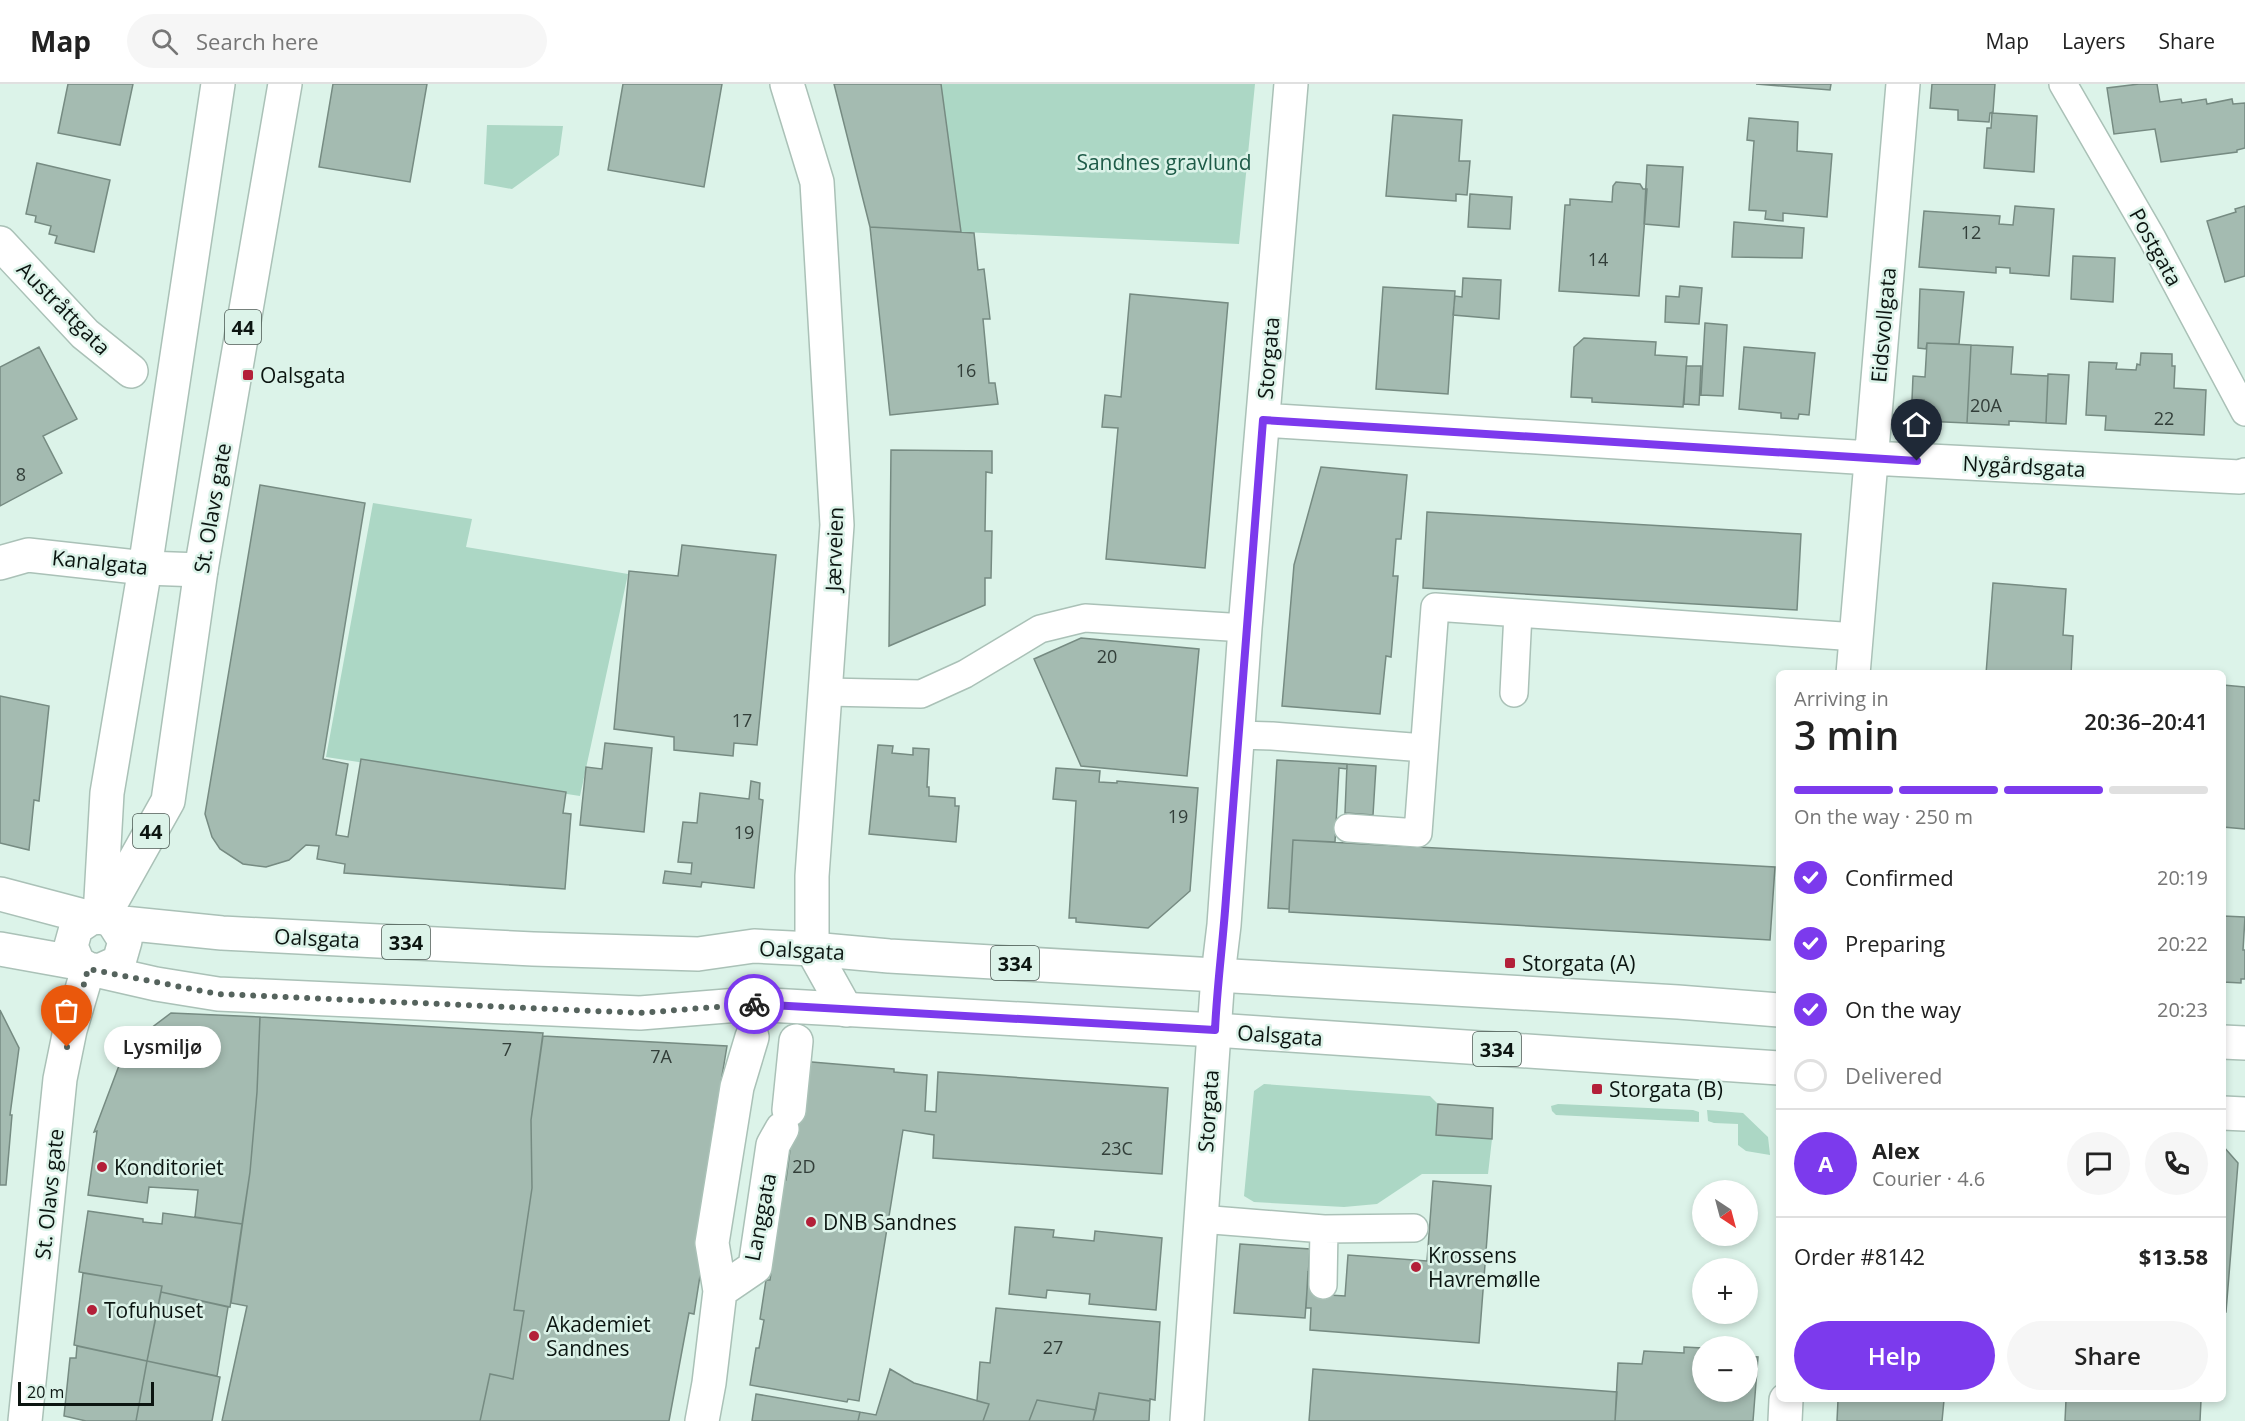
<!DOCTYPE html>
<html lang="en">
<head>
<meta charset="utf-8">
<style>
  body { margin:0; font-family:"Open Sans",sans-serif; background:#f6f6f6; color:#222; height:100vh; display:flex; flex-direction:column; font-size:22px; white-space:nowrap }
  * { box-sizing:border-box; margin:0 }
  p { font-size:20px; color:#767676 }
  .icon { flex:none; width:33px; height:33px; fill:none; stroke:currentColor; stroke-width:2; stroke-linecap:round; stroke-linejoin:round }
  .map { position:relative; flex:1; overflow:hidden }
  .side { position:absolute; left:1776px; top:586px; width:450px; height:732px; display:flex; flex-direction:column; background:#fff; border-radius:9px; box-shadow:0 3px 9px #0003 }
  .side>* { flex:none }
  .needle { width:39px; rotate:144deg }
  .tools { position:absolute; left:1692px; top:1096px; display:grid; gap:12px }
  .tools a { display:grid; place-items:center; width:66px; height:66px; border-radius:50%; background:#fff; box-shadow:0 3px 9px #0003; font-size:30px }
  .scale { position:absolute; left:18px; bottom:15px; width:136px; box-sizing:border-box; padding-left:6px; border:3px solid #0c1511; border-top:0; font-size:16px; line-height:21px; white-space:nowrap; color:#0c1511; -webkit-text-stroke:4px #dcf3e9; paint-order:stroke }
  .pin { position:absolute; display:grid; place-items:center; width:51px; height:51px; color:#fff; margin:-62px -26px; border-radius:50% 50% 50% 0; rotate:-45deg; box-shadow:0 0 6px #0007 }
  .pin .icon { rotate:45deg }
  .courier { position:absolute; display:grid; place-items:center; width:60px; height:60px; margin:-30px; border:4px solid #7c3aed; border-radius:50%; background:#fff; color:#222; box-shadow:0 2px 8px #0007 }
  .bubble { position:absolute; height:42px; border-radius:21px; background:#fff; box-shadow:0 3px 9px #0003; font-size:20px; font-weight:600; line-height:42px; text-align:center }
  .summary em { font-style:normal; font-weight:600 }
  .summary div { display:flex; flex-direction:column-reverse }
  .summary { display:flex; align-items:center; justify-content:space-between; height:102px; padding:0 18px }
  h1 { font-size:39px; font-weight:600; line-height:45px }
  .bar { display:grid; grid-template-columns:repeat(4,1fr); gap:9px 6px; align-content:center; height:72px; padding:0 18px }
  .bar i { height:8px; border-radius:4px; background:#e0e0e0 }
  .bar .active { background:#7c3aed }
  .bar p { grid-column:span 4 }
  .line { display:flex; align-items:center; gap:15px; padding:0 18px; border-top:2px solid #e0e0e0 }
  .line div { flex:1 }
  .round { display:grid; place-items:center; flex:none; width:63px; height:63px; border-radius:32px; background:#f6f6f6 }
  ol { padding:0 18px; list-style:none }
  li { display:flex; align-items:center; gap:18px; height:66px }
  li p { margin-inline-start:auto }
  li .icon { padding:6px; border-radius:50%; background:#7c3aed; color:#fff; stroke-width:4 }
  li:last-child { color:#767676 }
  li i { width:33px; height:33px; border:3px solid #e0e0e0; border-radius:50% }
  .action { display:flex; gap:12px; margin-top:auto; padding:12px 18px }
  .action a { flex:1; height:69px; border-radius:36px; background:#7c3aed; color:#fff; font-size:24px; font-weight:600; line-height:69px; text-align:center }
  .action a+a { background:#f6f6f6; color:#222 }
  header { display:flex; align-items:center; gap:36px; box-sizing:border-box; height:84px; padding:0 30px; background:#fff; border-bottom:2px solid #e0e0e0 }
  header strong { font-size:28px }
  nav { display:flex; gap:33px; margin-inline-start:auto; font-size:21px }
  .search { width:420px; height:54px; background:#f6f6f6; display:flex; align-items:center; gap:15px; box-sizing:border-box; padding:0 21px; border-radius:33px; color:#767676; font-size:22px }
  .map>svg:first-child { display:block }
</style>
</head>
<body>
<header>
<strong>Map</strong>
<div class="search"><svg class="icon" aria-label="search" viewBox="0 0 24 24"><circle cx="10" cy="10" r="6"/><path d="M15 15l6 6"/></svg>Search here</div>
<nav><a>Map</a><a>Layers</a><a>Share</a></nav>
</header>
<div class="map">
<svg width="2245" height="1337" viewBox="0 0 2245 1337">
  <rect width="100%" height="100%" fill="#dcf3e9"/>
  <path fill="#acd7c5" d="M941,0H1255L1239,160L961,148Z
    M487,41L563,42L559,71L512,105L484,100Z
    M373,419L472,435L466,463L628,490L580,712L326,673Z
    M1264,1000L1430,1012L1438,1020L1436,1051L1492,1055L1488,1090H1422L1377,1120L1344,1123L1254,1118L1244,1112L1254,1007Z
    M1558,1020L1693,1026L1699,1028V1038L1556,1031L1552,1027L1551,1022Z
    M1707,1026L1743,1029L1768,1053L1770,1071L1746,1067L1738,1061V1040L1714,1039L1708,1037Z"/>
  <path fill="#a4bbb1" stroke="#768b82" stroke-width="1.5" d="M68,0H133L120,61L58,49Z
    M333,0H427L410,98L319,83Z
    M623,0H722L704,103L608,86Z
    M834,0H941L961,148L870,143Z
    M1756,0H1831L1830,6Z
    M1932,0H1995L1993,28L1990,29L1989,38L1958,36V26L1930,24Z
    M2139,0H2157L2160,18L2181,15L2182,19L2206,15L2207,20L2232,15L2233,20L2245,19V64L2237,66V68L2161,78L2155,45L2114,50L2107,4Z
    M1992,29L2037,32L2034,88L1984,84L1987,44H1991Z
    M1393,31L1462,36L1459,77H1470L1467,111L1456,110V117L1386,112Z
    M1749,34L1798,38L1797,67L1832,70L1827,133L1783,129V137L1765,135L1766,127L1749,126L1754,57L1747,56Z
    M37,79L110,96L94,168L55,159L57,152L49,150L51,142L35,138L36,132L26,130Z
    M1647,81L1683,83L1679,143L1644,140Z
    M1616,98L1640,100L1643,105H1647L1639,212L1559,207L1565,121H1570V115L1612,118L1613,102Z
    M1470,110L1512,113L1510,145L1468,143Z
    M2015,122L2054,125L2049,192L2010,189V184L1996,183V189L1919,183L1924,127L2000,132L1999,140L2013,141Z
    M2245,122V192L2225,198L2207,137L2236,128L2235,125Z
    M1734,138L1804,144L1802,174L1732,173Z
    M870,143L974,149L978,186L984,185L990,235H983L989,299H995L998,320L890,331Z
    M2073,172L2115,174L2113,218L2071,215Z
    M1463,194L1501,196L1499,235L1453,231L1455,212L1462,213Z
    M1680,202L1702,204L1699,240L1665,238L1666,212L1679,213Z
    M1383,203L1455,207L1448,310L1376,305Z
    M1920,205L1964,208L1959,260L1927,259L1926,265L1918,264Z
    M1130,210L1228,219L1205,484L1106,475L1118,344L1102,343L1105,311L1121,313Z
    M1705,239L1727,241L1723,312L1701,311Z
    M1584,254L1656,258L1655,271L1687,273L1683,323L1592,318V314L1571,313L1574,263Z
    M1927,259L1971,261L1967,339L1923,337L1924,316H1912L1913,292L1925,293Z
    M1971,261L2013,263L2011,290L2048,292L2046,339L2009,337V341L1967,339Z
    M39,263L77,335L43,352L62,389L0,422V283Z
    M1744,263L1815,269L1809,331L1799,330L1798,335L1781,334V329L1739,325Z
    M2141,269L2172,270V282H2175L2174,304L2206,306L2204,351L2105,346L2106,332L2086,331L2089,278L2117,279L2116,285L2136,286L2137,280L2140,281Z
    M1686,282H1701L1699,321L1684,320Z
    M2048,290L2069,291L2066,340L2046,339Z
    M891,366L992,367V389L986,388L985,447H992L991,494H985V521L889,562Z
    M1321,383L1407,391L1401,455H1396L1393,492H1398L1391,573L1386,572L1380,630L1282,622L1294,481Z
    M260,401L365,419L323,675L348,680L336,751L348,753L361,675L566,708L563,729L571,730L565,805L344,789L345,780L317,775L319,762L306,761L289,776L266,783L243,780L220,765L212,753L205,730Z
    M1427,428L1801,450L1797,526L1423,504Z
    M682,461L776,471L757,661L734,659L733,672L674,666V653L614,645L629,487L678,492Z
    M1993,499L2066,505L2063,551L2073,552L2071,590H1986Z
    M1081,554L1199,565L1187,692L1081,682L1034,575Z
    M2223,601L2245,603V745L2223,743Z
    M0,612L49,622L39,717L34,716L29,766L0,759Z
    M605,659L652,664L644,748L580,741L586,683L602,685Z
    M878,661L893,662L892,669L913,671V664L929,665L927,703H929V712L955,714V722H959L956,758L869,750Z
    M1277,676L1347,680V685L1339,684L1335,758L1293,756L1289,825L1268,824Z
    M1347,680L1376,682L1373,731L1345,729Z
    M1056,684L1100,687L1099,698L1117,699V697L1198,704L1190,807L1148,844L1076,838V834H1069L1076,717L1053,715Z
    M751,697L760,699L759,715L763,716L754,804L702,798L701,803L663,799L665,787L691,790L692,779L678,778L683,738L697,739L700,709L749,715Z
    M1293,756L1775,783L1770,856L1289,828Z
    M2223,832L2245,833L2243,866H2245V895H2241V899L2223,898Z
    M0,926L19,964L10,1031H12L6,1101H0Z
    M171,929L260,933L257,1008L250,1088L242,1140L195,1133L198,1106L149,1103L147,1119L88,1111L97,1047L94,1048L126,963Z
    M260,933L543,949L531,1036L532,1104L514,1226L524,1227L513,1295L490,1290L480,1337H222L247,1222L231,1219L250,1088L257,1008Z
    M543,952L727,962L713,1046L705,1160L694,1230L689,1229L669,1337H480L490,1290L513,1295L524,1227L514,1226L532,1104L531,1036Z
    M800,977L894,985V988L927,991L925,1027L936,1028L938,988L1168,1004L1162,1090L933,1074L934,1051L903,1046L859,1317L848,1315L847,1318L750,1301L756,1264H759L764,1236L760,1235L766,1196H770L774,1166H772L782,1096H786L790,1066L787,1065Z
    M1438,1020L1493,1024L1492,1055L1436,1051Z
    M2223,1062L2238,1079L2226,1228H2223Z
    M1433,1097L1491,1102L1479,1259L1310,1246L1311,1224H1306L1308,1188L1314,1189L1313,1210L1345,1212L1348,1171L1427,1177Z
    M88,1127L143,1135V1138L162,1140L163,1129L242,1140L230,1223L161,1208L162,1202L79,1188Z
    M1015,1143L1054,1146L1053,1153L1094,1157L1095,1147L1162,1154L1156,1226L1089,1220L1090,1210L1047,1206L1046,1214L1009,1210Z
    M1240,1160L1310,1165L1305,1234L1234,1229Z
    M83,1189L162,1202L147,1277L74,1261Z
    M161,1208L228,1223L217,1292L147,1277Z
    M996,1224L1160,1238L1155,1316L1150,1315V1317L1099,1309L1096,1326L1037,1316L1029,1337H983L989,1320L977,1317L980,1278L990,1279Z
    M77,1262L147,1277L136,1337H86L64,1332L70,1274H76Z
    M1684,1263L1702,1264V1308H1748V1272L1758,1273L1753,1337H1615L1618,1279L1642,1280L1644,1267L1684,1269Z
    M147,1277L220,1293L212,1337H136Z
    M890,1285L914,1299L989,1320L983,1337H858L860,1328L876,1331Z
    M1313,1285L1617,1308L1615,1337H1309Z
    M1099,1309L1150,1317L1149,1337H1093Z
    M756,1310L860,1328L858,1337H752Z
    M1037,1316L1096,1326L1093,1337H1029Z
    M1838,1316H1944L1942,1337H1837Z
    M2066,1316H2201L2200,1337H2065Z"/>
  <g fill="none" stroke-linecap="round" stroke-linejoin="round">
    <defs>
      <path id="lane" d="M2063,0L2152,154L2245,328
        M826,608L921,610L965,590L1040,545L1085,534L1245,544
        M1514,609L1518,529
        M1238,651L1272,652L1424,664
        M1348,744L1418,749L1435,523L1856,553
        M1200,1135L1324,1145L1414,1144
        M1323,1201L1324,1145"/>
      <path id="street" d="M787,0L817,98L837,441L812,792V865L846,926
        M0,159L85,250L131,287
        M1263,336L1871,374L2240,393L2245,391
        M0,479L28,471L145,484L201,486
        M1853,590L1903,0
        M789,1026L796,957
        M720,1207L755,1183L773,1061L782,1045
        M702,1337L709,1299L720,1207L712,1159L737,1003L752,953
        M1187,1337L1218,891L1224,841L1245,544L1291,0
        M1785,1337L1786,1316"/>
      <path id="secondary" d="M25,1337L60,995L70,946L88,885"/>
      <path id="primary" d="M0,810L91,834
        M100,832L107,709L145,484L218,0
        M103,833L168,717L201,486L285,0
        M103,833L113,838L125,857L119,878L99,887L88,885L78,879L71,862L76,844L91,834Z
        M113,838L222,849L533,865L698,870L754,862L812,865L889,872L1678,918L1779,926
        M0,865L78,879
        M99,887L156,900L218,910L640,929L751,920L1215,946L1779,984
        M2223,958L2245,959
        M2223,1029L2245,1030"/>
    </defs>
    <use href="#lane" stroke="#aac1b7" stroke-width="30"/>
    <use href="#street" stroke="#aac1b7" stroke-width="36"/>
    <use href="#secondary" stroke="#aac1b7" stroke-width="36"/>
    <use href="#primary" stroke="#aac1b7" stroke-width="36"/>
    <use href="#lane" stroke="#fff" stroke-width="27"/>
    <use href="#street" stroke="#fff" stroke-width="33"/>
    <use href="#secondary" stroke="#fff" stroke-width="33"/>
    <use href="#primary" stroke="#fff" stroke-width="33"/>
  </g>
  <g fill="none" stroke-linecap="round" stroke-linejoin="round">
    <path stroke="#55635d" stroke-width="6" stroke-dasharray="0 10.8" d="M67,963L88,885L218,910L640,929L754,920"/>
    <path stroke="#7c3aed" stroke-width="8" d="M754,920L1215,946C1217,902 1223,858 1226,814C1237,655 1250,496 1263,336L1917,377"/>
  </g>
  <g fill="#b32039" stroke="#dcf3e9" stroke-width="2">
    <rect x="242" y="285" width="12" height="12" rx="3"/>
    <rect x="1504" y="873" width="12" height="12" rx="3"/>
    <rect x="1591" y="999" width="12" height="12" rx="3"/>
    <circle cx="102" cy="1083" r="6"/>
    <circle cx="811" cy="1138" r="6"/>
    <circle cx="1416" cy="1183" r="6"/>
    <circle cx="92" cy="1226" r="6"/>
    <circle cx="534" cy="1252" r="6"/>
  </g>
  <g text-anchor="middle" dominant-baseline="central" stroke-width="5" stroke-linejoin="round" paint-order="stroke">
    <g font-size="18" fill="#323e39">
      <text x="1971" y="148">12</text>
      <text x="1598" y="175">14</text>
      <text x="966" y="286">16</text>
      <text x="1986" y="321">20A</text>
      <text x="2164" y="334">22</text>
      <text x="21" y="390">8</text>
      <text x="1107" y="572">20</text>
      <text x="742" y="636">17</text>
      <text x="1178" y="732">19</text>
      <text x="744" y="748">19</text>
      <text x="507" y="965">7</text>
      <text x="661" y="972">7A</text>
      <text x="1117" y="1064">23C</text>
      <text x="804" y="1082">2D</text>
      <text x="1053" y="1263">27</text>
    </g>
    <g fill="#dcf3e9" stroke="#4a5852" stroke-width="1.5">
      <rect x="225" y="226" width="36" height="34" rx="4.5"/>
      <rect x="133" y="730" width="36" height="34" rx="4.5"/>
      <rect x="382" y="841" width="48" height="34" rx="4.5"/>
      <rect x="991" y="862" width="48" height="34" rx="4.5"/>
      <rect x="1473" y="948" width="48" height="34" rx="4.5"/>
    </g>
    <g font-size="20" font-weight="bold" fill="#0c1511">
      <text x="243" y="243">44</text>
      <text x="151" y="747">44</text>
      <text x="406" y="858">334</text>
      <text x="1015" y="879">334</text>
      <text x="1497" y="965">334</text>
    </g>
    <g font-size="21" fill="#1e5b48" stroke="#dcf3e9">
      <text x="1164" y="78">Sandnes gravlund</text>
    </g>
    <g font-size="21" fill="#0c1511" stroke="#dcf3e9">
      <text transform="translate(2156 163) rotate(61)">Postgata</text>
      <text transform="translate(64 224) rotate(45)">Austråttgata</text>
      <text transform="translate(1883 241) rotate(-85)">Eidsvollgata</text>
      <text transform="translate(1268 274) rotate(-85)">Storgata</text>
      <text transform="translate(2024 382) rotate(3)">Nygårdsgata</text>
      <text transform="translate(212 424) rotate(-80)">St. Olavs gate</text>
      <text transform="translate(834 465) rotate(-88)">Jærveien</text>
      <text transform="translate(100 478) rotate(6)">Kanalgata</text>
      <text transform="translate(317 854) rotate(3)">Oalsgata</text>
      <text transform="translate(802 866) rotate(3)">Oalsgata</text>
      <text transform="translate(1280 951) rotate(4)">Oalsgata</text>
      <text transform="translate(1208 1027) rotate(-86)">Storgata</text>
      <text transform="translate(49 1110) rotate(-84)">St. Olavs gate</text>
      <text transform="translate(760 1133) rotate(-79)">Langgata</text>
    </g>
    <g font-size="21" fill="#0c1511" stroke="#dcf3e9" text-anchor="start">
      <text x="260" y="291">Oalsgata</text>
      <text x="1522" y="879">Storgata (A)</text>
      <text x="1609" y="1005">Storgata (B)</text>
      <text x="114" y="1083">Konditoriet</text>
      <text x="823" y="1138">DNB Sandnes</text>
      <text x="1428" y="1171">Krossens<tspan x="1428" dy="24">Havremølle</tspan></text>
      <text x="104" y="1226">Tofuhuset</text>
      <text x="546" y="1240">Akademiet<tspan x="546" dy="24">Sandnes</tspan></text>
    </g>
  </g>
</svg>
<div class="tools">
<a><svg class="needle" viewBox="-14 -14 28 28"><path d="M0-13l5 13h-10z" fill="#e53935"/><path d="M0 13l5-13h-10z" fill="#767676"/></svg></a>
<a>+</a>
<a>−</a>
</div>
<div class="scale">20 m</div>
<div class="pin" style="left:67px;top:963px;background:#ea580c"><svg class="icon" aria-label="bag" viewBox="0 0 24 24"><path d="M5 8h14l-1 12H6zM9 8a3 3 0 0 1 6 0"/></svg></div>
<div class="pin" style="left:1917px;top:377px;background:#1f2937"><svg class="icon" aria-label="home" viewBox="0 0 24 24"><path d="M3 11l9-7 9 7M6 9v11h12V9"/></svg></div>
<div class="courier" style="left:754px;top:920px"><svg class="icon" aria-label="bike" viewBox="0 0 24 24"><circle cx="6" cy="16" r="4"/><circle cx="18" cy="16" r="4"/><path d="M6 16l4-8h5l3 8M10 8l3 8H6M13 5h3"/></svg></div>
<div class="bubble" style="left:104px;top:942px;width:117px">Lysmiljø</div>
<section class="side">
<div class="summary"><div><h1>3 min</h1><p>Arriving in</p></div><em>20:36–20:41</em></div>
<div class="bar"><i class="active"></i><i class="active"></i><i class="active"></i><i></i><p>On the way · 250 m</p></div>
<ol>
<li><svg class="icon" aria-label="check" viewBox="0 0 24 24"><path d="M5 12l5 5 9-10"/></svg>Confirmed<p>20:19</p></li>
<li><svg class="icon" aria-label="check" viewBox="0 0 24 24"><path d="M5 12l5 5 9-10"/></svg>Preparing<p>20:22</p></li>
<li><svg class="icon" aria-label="check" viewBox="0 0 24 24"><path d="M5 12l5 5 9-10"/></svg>On the way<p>20:23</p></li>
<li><i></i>Delivered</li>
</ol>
<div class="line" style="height:108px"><b class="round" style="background:#7c3aed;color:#fff">A</b><div><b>Alex</b><p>Courier · 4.6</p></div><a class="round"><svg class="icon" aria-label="chat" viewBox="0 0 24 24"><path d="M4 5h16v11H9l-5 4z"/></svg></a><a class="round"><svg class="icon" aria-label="phone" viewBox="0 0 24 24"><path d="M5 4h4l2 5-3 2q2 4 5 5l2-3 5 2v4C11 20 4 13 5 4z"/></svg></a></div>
<div class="line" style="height:78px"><div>Order #8142</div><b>$13.58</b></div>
<div class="action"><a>Help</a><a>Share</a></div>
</section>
</div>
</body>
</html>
